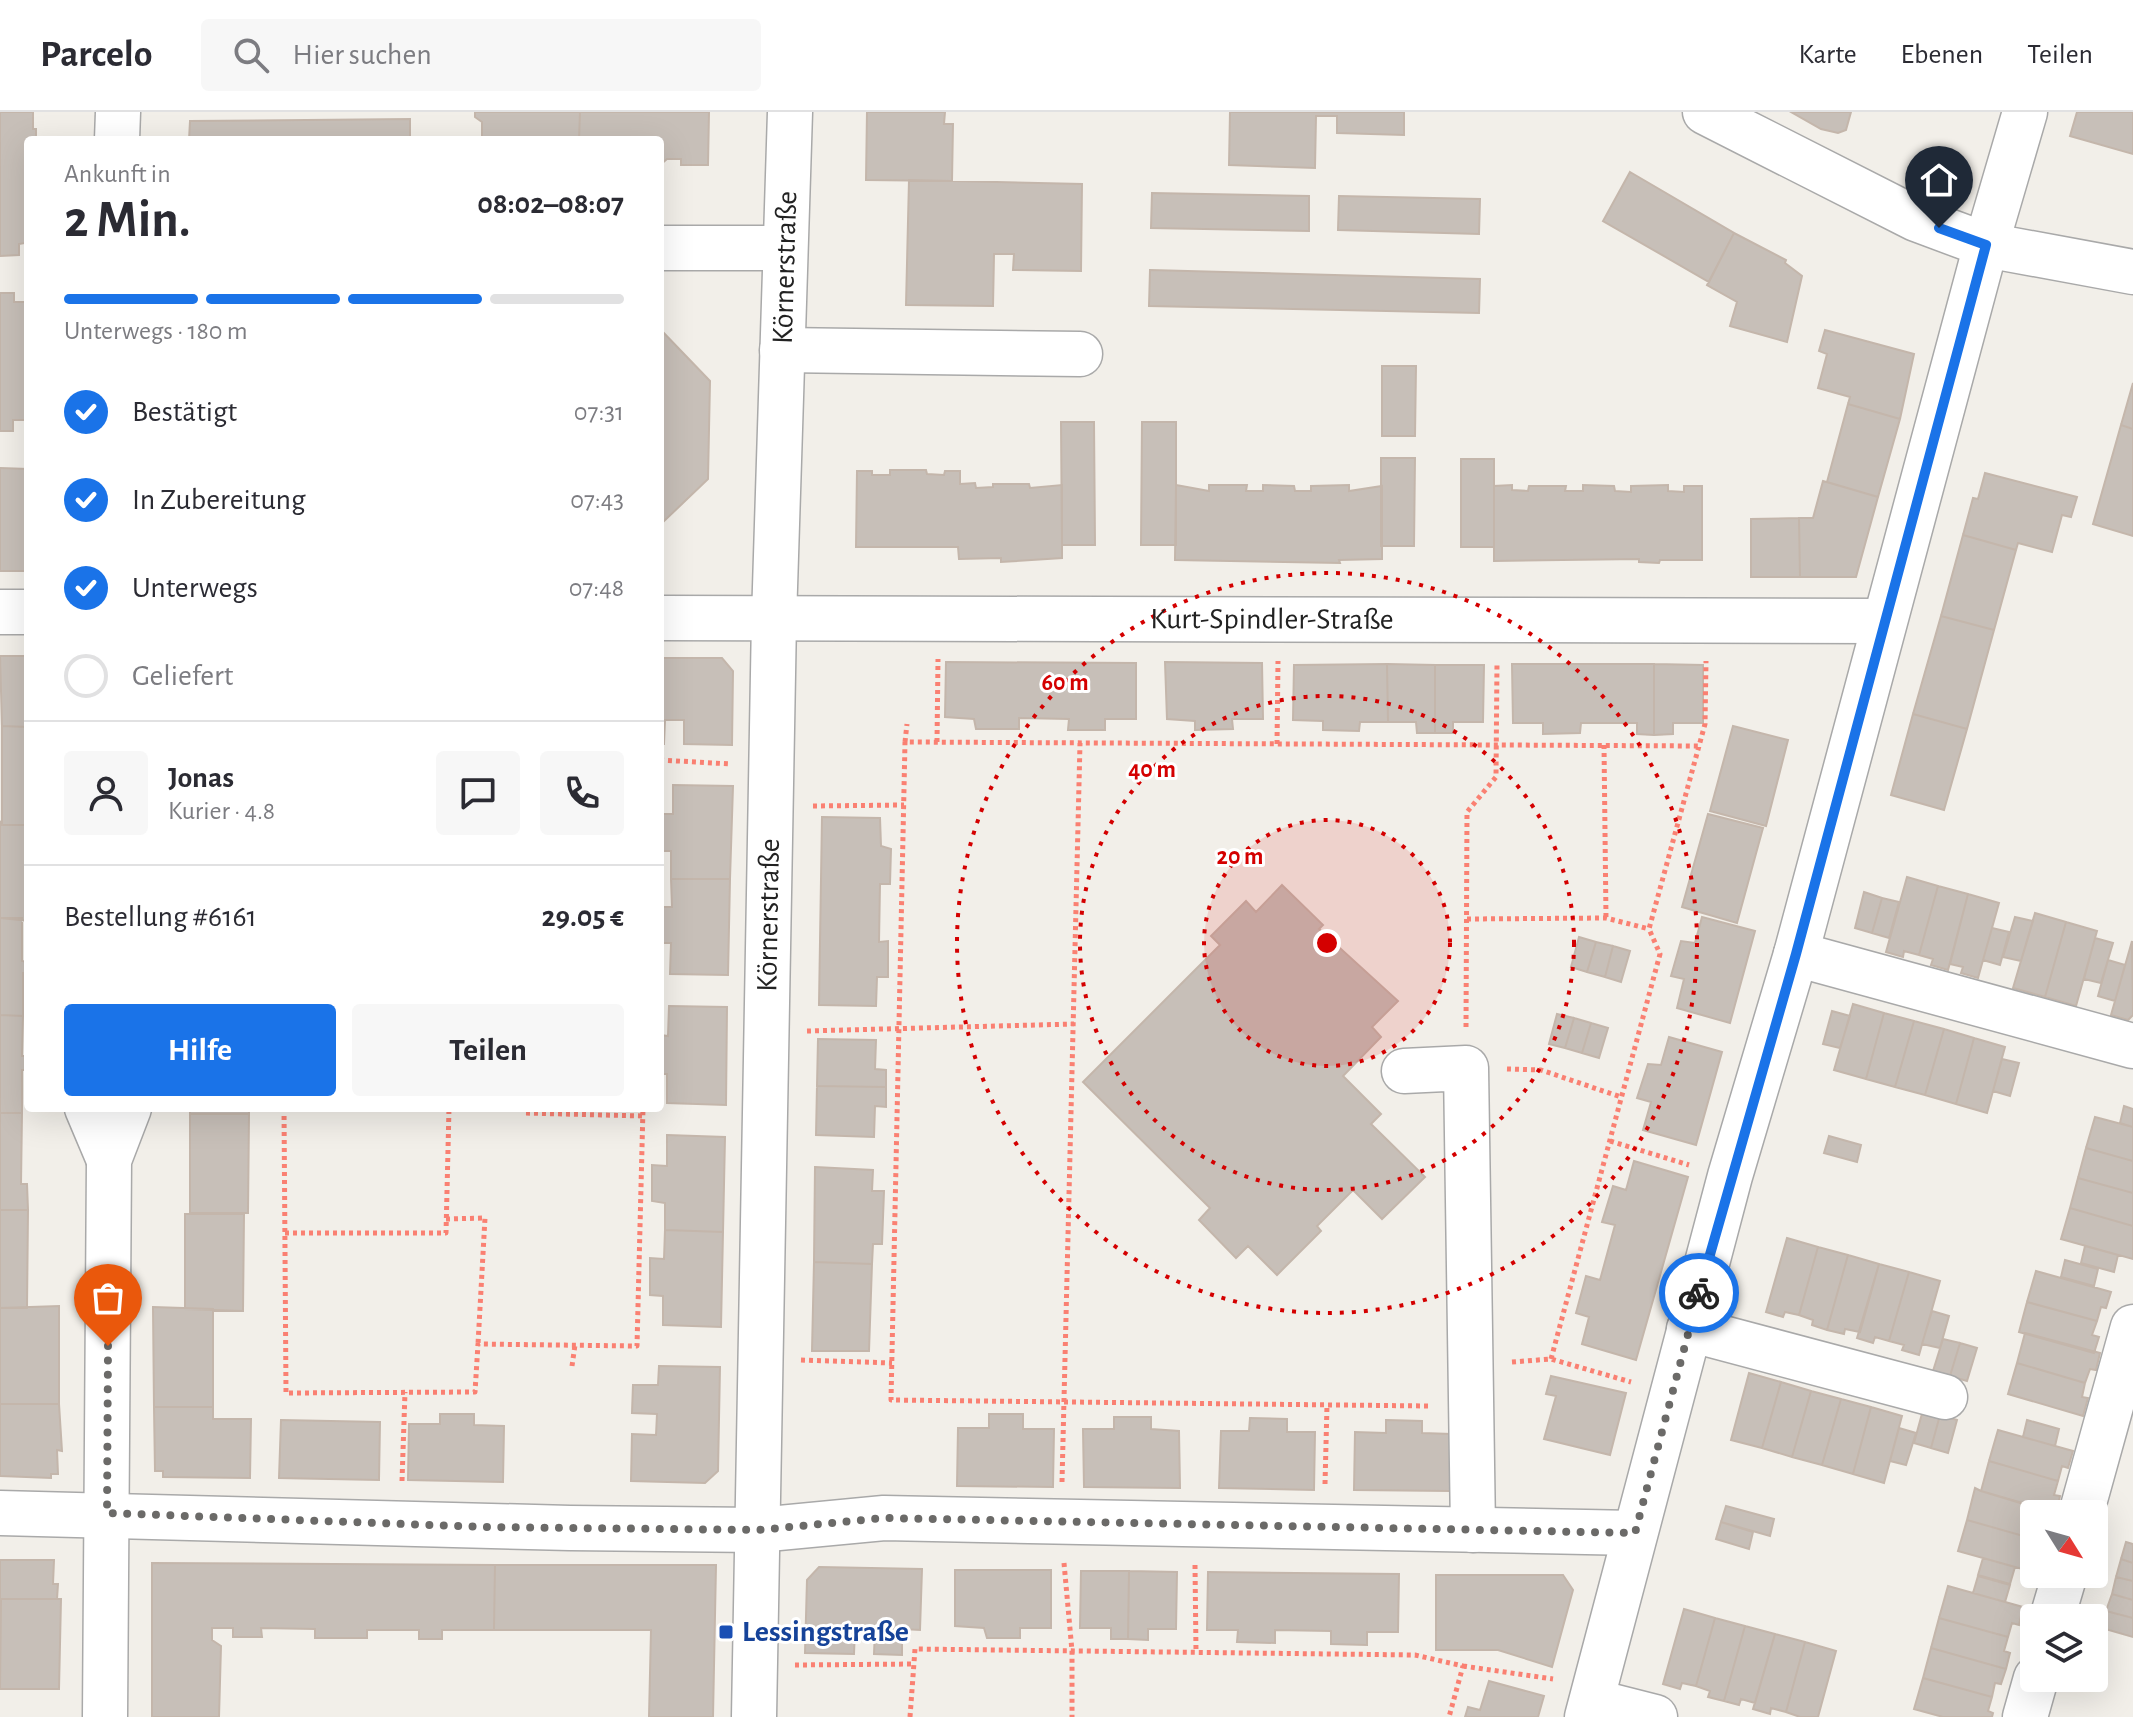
<!DOCTYPE html>
<html lang="de">
<head>
<meta charset="utf-8">
<style>
  body { margin:0; font-family:"Alegreya Sans",sans-serif; background:#f7f7f7; color:#2b2b33; height:100vh; display:flex; flex-direction:column; font-size:30px; white-space:nowrap }
  * { box-sizing:border-box; margin:0 }
  p { font-size:26px; color:#7c7c81 }
  .icon { flex:none; width:44px; height:44px; fill:none; stroke:currentColor; stroke-width:2; stroke-linecap:round; stroke-linejoin:round }
  .map { position:relative; flex:1; overflow:hidden }
  .side { position:absolute; left:24px; top:24px; width:640px; height:976px; display:flex; flex-direction:column; background:#fff; border-radius:8px; box-shadow:0 8px 32px #0002 }
  .side>* { flex:none }
  .needle { width:52px; rotate:127deg }
  .tools { position:absolute; left:2020px; top:1388px; display:grid; gap:16px }
  .tools a { display:grid; place-items:center; width:88px; height:88px; border-radius:8px; background:#fff; box-shadow:0 8px 32px #0002; font-size:40px }
  .pin { position:absolute; display:grid; place-items:center; width:68px; height:68px; color:#fff; margin:-82px -34px; border-radius:50% 50% 50% 0; rotate:-45deg; box-shadow:0 0 8px #0007 }
  .pin .icon { rotate:45deg }
  .courier { position:absolute; display:grid; place-items:center; width:80px; height:80px; margin:-40px; border:6px solid #1a73e8; border-radius:50%; background:#fff; color:#222; box-shadow:0 2px 10px #0007 }
  .head em { font-style:normal; font-weight:700 }
  .head div { display:flex; flex-direction:column-reverse }
  .head { display:flex; align-items:center; justify-content:space-between; height:136px; padding:0 40px }
  h1 { font-size:52px; font-weight:700; line-height:60px }
  .bar { display:grid; grid-template-columns:repeat(4,1fr); gap:12px 8px; align-content:center; height:96px; padding:0 40px }
  .bar i { height:10px; border-radius:6px; background:#e1e1e2 }
  .bar .selected { background:#1a73e8 }
  .bar p { grid-column:span 4 }
  .line { display:flex; align-items:center; gap:20px; padding:0 40px; border-top:2px solid #e1e1e2 }
  .line div { flex:1 }
  .round { display:grid; place-items:center; flex:none; width:84px; height:84px; border-radius:8px; background:#f7f7f7 }
  ol { padding:0 40px; list-style:none }
  li { display:flex; align-items:center; gap:24px; height:88px }
  li p { margin-inline-start:auto }
  li .icon { padding:8px; border-radius:50%; background:#1a73e8; color:#fff; stroke-width:4 }
  li:last-child { color:#7c7c81 }
  li i { width:44px; height:44px; border:4px solid #e1e1e2; border-radius:50% }
  .primary-button { display:flex; gap:16px; margin-top:auto; padding:16px 40px }
  .primary-button a { flex:1; height:92px; border-radius:8px; background:#1a73e8; color:#fff; font-size:32px; font-weight:700; line-height:92px; text-align:center }
  .primary-button a+a { background:#f7f7f7; color:#2b2b33 }
  header { display:flex; align-items:center; gap:48px; box-sizing:border-box; height:112px; padding:0 40px; background:#fff; border-bottom:2px solid #e1e1e2 }
  header strong { font-size:38px }
  nav { display:flex; gap:44px; margin-inline-start:auto; font-size:28px }
  .search { width:560px; height:72px; background:#f7f7f7; display:flex; align-items:center; gap:20px; box-sizing:border-box; padding:0 28px; border-radius:8px; color:#7c7c81; font-size:30px }
  .map>svg:first-child { display:block }
</style>
</head>
<body>
<header>
<strong>Parcelo</strong>
<div class="search"><svg class="icon" aria-label="search" viewBox="0 0 24 24"><circle cx="10" cy="10" r="6"/><path d="M15 15l6 6"/></svg>Hier suchen</div>
<nav><a>Karte</a><a>Ebenen</a><a>Teilen</a></nav>
</header>
<div class="map">
<svg width="2133" height="1605" viewBox="0 0 2133 1605">
  <rect width="100%" height="100%" fill="#f2efe9"/>
  <path fill="#c7bfb8" stroke="#c4b6ab" stroke-width="2" d="M0,0H33V17H36V28H28V123H25V131L19,132V143L0,144Z
    M475,0H580L579,28H475L482,26V10L475,5Z
    M580,0H709L708,53H681V47H667L660,53V28H579Z
    M867,0H945L944,12H953L952,69L866,68Z
    M1230,0H1404V23L1337,21V4H1316L1315,56L1229,53Z
    M1791,0H1851L1846,18L1838,21L1821,17Z
    M2077,0H2133V42L2070,24Z
    M410,7V28H189L190,9Z
    M1630,60L1734,121L1709,170L1603,109Z
    M909,68L1082,72L1081,159L1013,158L1014,142H994L993,194L906,193Z
    M1152,81L1309,84V119L1151,116Z
    M1339,84L1480,87L1479,122L1338,118Z
    M1734,121L1786,148L1785,151L1802,164L1787,230L1730,214L1737,190L1707,173Z
    M1150,158L1480,167L1479,201L1149,194Z
    M0,181H14V190H28V308H13V319H0Z
    M660,217L710,269L708,367L660,413Z
    M1825,218L1914,242L1900,307L1848,292L1850,285L1818,276L1827,242L1819,239Z
    M1382,254H1416L1415,324H1382Z
    M2133,271V317L2121,313Z
    M1848,292L1900,307L1878,385L1827,370Z
    M1061,310H1094L1095,433H1062Z
    M1142,310H1176V433H1141Z
    M2121,313L2133,317V424L2093,412Z
    M1381,346H1415L1414,434H1381Z
    M1461,347H1494V435H1461Z
    M0,356L28,357V459H0Z
    M890,358H926L927,362L944,363L945,359H960V372L975,371L976,376L993,375V372H1029L1030,376L1062,373V446L1001,450V446L959,447L958,435H856L857,359H872V363H890Z
    M1985,361L2077,385L2071,405L2062,403L2052,440L2018,431L2016,438L1963,423L1973,386L1978,387Z
    M1823,369L1878,385L1856,465H1800L1799,406H1813Z
    M1176,373L1209,379V373H1247L1246,379H1263V373L1294,374L1295,379H1311V374L1349,373V379L1382,374V447L1339,448L1340,451L1175,448Z
    M1512,373V378L1528,379L1529,374H1566L1565,379H1583V373L1614,374L1615,379L1631,380V374L1668,373V379L1684,380V374H1702V448H1660L1659,451L1639,450V447L1494,449V374Z
    M1799,406L1800,465H1751V407Z
    M1963,423L2016,438L1994,518L1941,504Z
    M1941,504L1994,518L1967,617L1913,602Z
    M0,544H28V615L2,614Z
    M660,546H722L733,559L732,633L684,632V608H665L664,632H660Z
    M946,550L1136,551V607H1105V618H1068L1069,607L1019,606V617H976L974,607L945,605Z
    M1165,550L1262,551L1263,607H1232L1233,617L1195,618V609L1167,607Z
    M1387,552L1435,553V621H1417L1416,610H1388Z
    M1387,552L1388,610H1360L1359,619L1323,618V609L1293,608L1294,553Z
    M1512,552H1654V623L1637,622V611H1581L1580,621L1543,622V611H1513Z
    M1654,552L1703,553V611H1673V622L1654,623Z
    M1435,553H1484L1483,610H1453V621H1435Z
    M1913,602L1967,617L1944,698L1891,683Z
    M2,614L28,615V713H2Z
    M1733,614L1788,628L1766,714L1710,699Z
    M673,673L733,674L730,767H671V739H660V702H673Z
    M1708,702L1763,716L1737,811L1682,795Z
    M822,705L880,706L881,734L891,737L890,772H880L879,830L888,829V865H877L876,894L819,893Z
    M0,709L2,713H28V809L0,806Z
    M1907,765L1938,774L1919,843L1904,839L1903,845L1886,840Z
    M671,767H730L728,863L670,862L671,831H660V795H672Z
    M1282,773L1323,813L1319,817L1398,889L1372,915L1381,925L1343,964L1381,1002L1371,1012L1425,1065L1382,1107L1353,1078L1317,1114L1321,1119L1277,1163L1248,1134L1236,1146L1199,1108L1210,1096L1083,970L1220,833L1211,824L1246,789L1256,800Z
    M1938,774L1968,782L1948,858L1931,853L1933,847L1919,843Z
    M1864,780L1882,786L1872,821L1855,816Z
    M1968,782L1999,791L1978,866L1961,861L1963,855L1950,852Z
    M1882,786L1899,790L1889,826L1872,821Z
    M2035,801L2066,810L2045,885L2013,876Z
    M1702,805L1755,819L1730,911L1677,896L1684,867L1671,864L1681,829L1695,831Z
    M2015,805L2033,809L2021,849L2003,845Z
    M0,806H22V849L28,850V861H23V904L0,903Z
    M2066,810L2097,819L2076,894L2045,885Z
    M1992,816L2009,820L2000,853L1983,848Z
    M1579,825L1596,830L1587,860L1571,855Z
    M2095,826L2113,831L2101,871L2084,867Z
    M2132,829L2133,903L2128,908L2111,903Z
    M1596,830L1613,834L1605,865L1587,860Z
    M1613,834L1630,839L1621,870L1605,865Z
    M2108,848L2125,853L2115,889L2098,884Z
    M1853,892L1884,901L1866,967L1834,958Z
    M669,894L727,895L726,993L667,991V962H660V923L668,924Z
    M1832,899L1850,904L1840,936L1823,932Z
    M1884,901L1914,909L1895,975L1866,967Z
    M1557,902L1574,906L1565,936L1549,932Z
    M0,903L23,904L22,944H28V958H22V1001H0Z
    M1574,906L1591,911L1582,941L1565,936Z
    M1914,909L1944,917L1925,983L1895,975Z
    M1591,911L1608,916L1599,946L1582,941Z
    M1944,917L1974,926L1956,992L1925,983Z
    M1669,925L1722,940L1696,1033L1643,1018L1651,990L1637,986L1648,952L1661,953Z
    M1974,926L2005,935L1987,1001L1956,992Z
    M818,927L876,928L875,957L886,958V975L817,974Z
    M2002,947L2019,951L2010,984L1993,979Z
    M817,974L886,975V995L875,994L874,1025L816,1023Z
    M2124,994L2133,997V1015L2120,1011Z
    M190,996H249V1002H190Z
    M0,1001H22L21,1072H27L28,1098H0Z
    M190,1002H249L248,1101H190Z
    M2095,1005L2133,1015V1049L2086,1036Z
    M667,1023L725,1025L723,1120L665,1118V1091L652,1089V1053L667,1054Z
    M1829,1024L1861,1033L1857,1050L1824,1041Z
    M2086,1036L2133,1049V1081L2078,1066Z
    M1634,1049L1688,1065L1636,1248L1582,1232L1589,1205L1576,1201L1586,1164L1600,1168L1615,1113L1602,1110L1613,1074L1626,1078Z
    M815,1055L873,1058L872,1079H884L882,1132H873L872,1152L814,1150Z
    M2078,1066L2133,1081V1114L2070,1096Z
    M2070,1096L2133,1114V1147L2061,1127Z
    M0,1098H28L27,1196H0Z
    M185,1102H244L243,1199L185,1197Z
    M665,1118L723,1120L721,1215L663,1213V1184L650,1183V1146L664,1147Z
    M1787,1126L1818,1135L1799,1203L1785,1200L1783,1205L1766,1200Z
    M2085,1134L2118,1143L2114,1160L2081,1151Z
    M1818,1135L1848,1143L1827,1218L1812,1213L1813,1208L1799,1203Z
    M1848,1143L1879,1152L1860,1220L1845,1217L1844,1222L1827,1218Z
    M2065,1148L2098,1157L2094,1174L2061,1165Z
    M814,1150L872,1152L869,1239H812Z
    M1879,1152L1909,1160L1889,1229L1875,1225L1873,1231L1857,1226Z
    M2036,1159L2111,1180L2106,1196L2101,1195L2097,1209L2027,1190Z
    M1909,1160L1940,1169L1919,1243L1902,1238L1904,1233L1889,1229Z
    M2027,1190L2097,1209L2092,1223L2099,1225L2094,1241L2019,1220Z
    M59,1194V1292H0V1196Z
    M153,1195L213,1197V1295H154Z
    M1932,1199L1949,1204L1940,1236L1922,1232Z
    M2025,1221L2100,1241L2096,1258L2090,1257L2085,1271L2017,1251Z
    M1943,1227L1960,1231L1950,1264L1933,1259Z
    M1960,1231L1977,1236L1967,1269L1950,1264Z
    M2017,1251L2085,1271L2082,1285L2088,1286L2083,1304L2008,1282Z
    M659,1254L720,1255L718,1359L705,1371L631,1369L632,1322L656,1323L657,1302L632,1301L633,1273H658Z
    M1749,1261L1781,1270L1762,1336L1731,1328Z
    M1551,1264L1626,1281L1610,1343L1544,1327L1556,1284L1546,1282Z
    M1781,1270L1811,1279L1792,1345L1762,1336Z
    M1811,1279L1841,1287L1822,1353L1792,1345Z
    M1841,1287L1871,1295L1853,1362L1822,1353Z
    M0,1292H59L62,1339L57,1338L58,1362H51V1366L0,1364Z
    M154,1295H213V1307H251L250,1366L163,1365V1359H155Z
    M1871,1295L1902,1304L1884,1371L1853,1362Z
    M1923,1298L1940,1303L1931,1336L1914,1331Z
    M440,1302H474V1313L504,1314L503,1370L408,1368L409,1312H440Z
    M989,1302H1023V1317H1054L1053,1375L957,1374L958,1316H989Z
    M1940,1303L1957,1308L1948,1341L1931,1336Z
    M1114,1305H1151V1317L1179,1319L1180,1376L1084,1375L1083,1317H1114Z
    M1250,1306L1287,1307V1320H1315L1314,1378L1219,1376L1221,1319H1249Z
    M281,1308L380,1310L379,1368L279,1366Z
    M1386,1308L1422,1309V1321L1451,1322L1450,1379L1354,1378L1355,1320L1386,1321Z
    M2027,1308L2059,1317L2055,1334L2023,1325Z
    M1899,1316L1916,1321L1906,1353L1890,1349Z
    M1998,1318L2073,1339L2068,1356L2062,1354L2058,1369L1989,1349Z
    M1989,1349L2058,1369L2054,1383L2060,1384L2056,1402L1981,1379Z
    M1975,1376L1981,1379L2050,1399L2049,1402H2034V1427L1967,1408Z
    M1726,1394L1774,1407L1770,1424L1721,1410Z
    M1967,1408L2034,1427L2033,1460L1958,1439Z
    M1721,1410L1753,1420L1749,1437L1716,1427Z
    M2126,1430L2133,1432V1451L2121,1447Z
    M1983,1446L2015,1455L2010,1472L1978,1463Z
    M2121,1447L2133,1451V1469L2116,1465Z
    M0,1448H54L53,1472H58L57,1487H1L0,1499Z
    M152,1451L495,1453L494,1518H442V1527H419V1518H367V1526H315V1517L261,1516L262,1525H233V1516H212V1528L221,1534L219,1605H152Z
    M495,1453H716L713,1605H649L651,1518H494Z
    M819,1455L922,1457L920,1518L902,1517V1543L874,1542L875,1518L855,1517L854,1542L805,1541L807,1468Z
    M955,1458H1051V1516H1020V1526H987L984,1516L955,1514Z
    M1081,1459H1129L1128,1527H1111V1516H1080Z
    M1129,1459L1177,1460L1176,1517H1148V1528L1128,1527Z
    M1208,1460L1399,1462L1398,1520H1367V1533L1331,1532V1519L1275,1518V1531L1237,1530L1238,1518H1207Z
    M1436,1463H1563L1573,1478L1552,1555L1498,1538H1436Z
    M1978,1464L2010,1473L2005,1490L1973,1481Z
    M2116,1465L2133,1469V1488L2112,1482Z
    M1948,1474L2023,1495L2019,1513L2012,1511L2008,1525L1939,1506Z
    M2112,1482L2133,1488V1506L2106,1499Z
    M1,1487H61L59,1577H0Z
    M1684,1497L1715,1506L1696,1574L1682,1571L1680,1577L1663,1572Z
    M2106,1499L2133,1506V1525L2102,1516Z
    M1715,1506L1745,1514L1724,1589L1708,1585L1710,1579L1696,1574Z
    M1939,1506L2008,1525L2004,1539L2010,1541L2006,1557L1931,1536Z
    M1745,1514L1775,1522L1755,1591L1741,1587L1739,1593L1724,1589Z
    M1775,1522L1805,1530L1786,1600L1771,1596L1770,1602L1753,1597Z
    M1805,1530L1836,1539L1818,1605H1800L1786,1600Z
    M1931,1536L2006,1557L2001,1572L1995,1571L1992,1585L1923,1566Z
    M1923,1566L1992,1585L1988,1599L1993,1601L1992,1605H1943L1914,1597Z
    M1489,1569L1544,1584L1538,1605H1465L1468,1595L1480,1598Z"/>
  <g fill="none" stroke-linecap="round" stroke-linejoin="round">
    <defs>
      <g id="minor">
        <path d="M1705,0L1916,107L1986,133L2133,160"/>
        <path d="M117,28L118,0"/>
        <path d="M660,136H785"/>
        <path d="M782,238L1080,242"/>
        <path d="M0,500H28"/>
        <path id="s1" d="M660,506L1884,509"/>
        <path d="M1796,842L2133,934"/>
        <path d="M1404,959L1466,956L1473,1418"/>
        <path d="M87,996L109,1048"/>
        <path d="M1689,1217L1945,1285"/>
        <path d="M0,1401L570,1416L758,1418L884,1406L1635,1421"/>
        <path d="M2081,1402L2133,1215"/>
        <path d="M2052,1506L2065,1462"/>
        <path d="M1592,1589L1655,1605"/>
        <path d="M105,1605L109,1048L129,996"/>
        <path id="s2" d="M754,1605L774,507L790,0"/>
        <path d="M1587,1605L1730,1064L1796,842L1986,133L2025,0"/>
        <path d="M2025,1605L2036,1566"/>
      </g>
    </defs>
    <use href="#minor" stroke="#a9a9a9" stroke-width="47"/>
    <path stroke="#fa8072" stroke-width="5" stroke-dasharray="4 4" stroke-linecap="butt" d="M905,630L907,612
      M937,630L938,547
      M1277,632L1278,549
      M1604,633L1606,806
      M660,648L731,652
      M813,694L904,693
      M1467,807L1606,806L1649,817
      M1466,915L1467,700L1496,665L1497,551
      M807,919L1074,912
      M1507,957L1541,958L1621,985
      M284,996L286,1281L475,1280L478,1232L637,1234L643,996
      M523,996V1001L643,1004
      M1610,1029L1689,1053
      M446,1107L485,1106L478,1232
      M285,1121H446L449,996
      M1551,1247L1660,842L1649,817L1705,612L1706,549
      M801,1248L892,1251
      M1512,1250L1551,1247L1631,1270
      M572,1254L575,1233
      M1428,1294L891,1288L905,630L1700,634
      M402,1369L405,1280
      M1062,1370L1080,631
      M1325,1372L1327,1293
      M1064,1451L1072,1539V1605
      M1195,1453L1196,1540
      M795,1553L914,1552
      M1463,1554L1553,1567
      M910,1605L915,1537L1415,1543L1463,1554L1449,1605"/>
    <use href="#minor" stroke="#fff" stroke-width="44"/>
  </g>
  <g fill="none" stroke-linecap="round" stroke-linejoin="round">
    <path stroke="#6b6a68" stroke-width="8" stroke-dasharray="0 14.4" d="M108,1234L107,1401L485,1415L758,1418L884,1406L1635,1421L1699,1181"/>
    <path stroke="#1a73e8" stroke-width="10" d="M1699,1181L1796,842L1986,133L1939,116"/>
  </g>
  <circle cx="1327" cy="831" r="123" fill="#d40000" fill-opacity=".12"/>
  <g fill="none" stroke="#d40000" stroke-width="4" stroke-dasharray="4 8">
    <circle cx="1327" cy="831" r="123"/>
    <circle cx="1327" cy="831" r="247"/>
    <circle cx="1327" cy="831" r="370"/>
  </g>
  <rect fill="#1a4fb4" stroke="#fff" stroke-width="3" x="718" y="1512" width="16" height="16" rx="4"/>
  <g text-anchor="middle" dominant-baseline="central" stroke-width="6" stroke-linejoin="round" paint-order="stroke">
    <g font-size="30" fill="#222" stroke="#fff">
      <text stroke="none"><textPath href="#s2" startOffset="1450">Körnerstraße</textPath></text>
      <text stroke="none"><textPath href="#s1" startOffset="612">Kurt-Spindler-Straße</textPath></text>
      <text stroke="none"><textPath href="#s2" startOffset="802">Körnerstraße</textPath></text>
    </g>
    <g font-size="30" font-weight="bold" fill="#164399" stroke="#fff" text-anchor="start">
      <text x="742" y="1520">Lessingstraße</text>
    </g>
  </g>
  <circle cx="1327" cy="831" r="12" fill="#d40000" stroke="#fff" stroke-width="4"/>
  <g font-size="24" text-anchor="middle" font-weight="bold" fill="#d40000" stroke="#fff" stroke-width="6" stroke-linejoin="round" paint-order="stroke">
    <text x="1065" y="578">60 m</text>
    <text x="1152" y="665">40 m</text>
    <text x="1240" y="752">20 m</text>
  </g>
</svg>
<div class="tools">
<a><svg class="needle" viewBox="-14 -14 28 28"><path d="M0-13l5 13h-10z" fill="#e53935"/><path d="M0 13l5-13h-10z" fill="#7c7c81"/></svg></a>
<a><svg class="icon" aria-label="layers" viewBox="0 0 24 24"><path d="M12 4l9 5-9 5-9-5zM3 14l9 5 9-5"/></svg></a>
</div>
<div class="pin" style="left:108px;top:1234px;background:#ea580c"><svg class="icon" aria-label="bag" viewBox="0 0 24 24"><path d="M5 8h14l-1 12H6zM9 8a3 3 0 0 1 6 0"/></svg></div>
<div class="pin" style="left:1939px;top:116px;background:#1f2937"><svg class="icon" aria-label="home" viewBox="0 0 24 24"><path d="M3 11l9-7 9 7M6 9v11h12V9"/></svg></div>
<div class="courier" style="left:1699px;top:1181px"><svg class="icon" aria-label="bike" viewBox="0 0 24 24"><circle cx="6" cy="16" r="4"/><circle cx="18" cy="16" r="4"/><path d="M6 16l4-8h5l3 8M10 8l3 8H6M13 5h3"/></svg></div>
<section class="side">
<div class="head"><div><h1>2 Min.</h1><p>Ankunft in</p></div><em>08:02–08:07</em></div>
<div class="bar"><i class="selected"></i><i class="selected"></i><i class="selected"></i><i></i><p>Unterwegs · 180 m</p></div>
<ol>
<li><svg class="icon" aria-label="check" viewBox="0 0 24 24"><path d="M5 12l5 5 9-10"/></svg>Bestätigt<p>07:31</p></li>
<li><svg class="icon" aria-label="check" viewBox="0 0 24 24"><path d="M5 12l5 5 9-10"/></svg>In Zubereitung<p>07:43</p></li>
<li><svg class="icon" aria-label="check" viewBox="0 0 24 24"><path d="M5 12l5 5 9-10"/></svg>Unterwegs<p>07:48</p></li>
<li><i></i>Geliefert</li>
</ol>
<div class="line" style="height:144px"><a class="round"><svg class="icon" aria-label="person" viewBox="0 0 24 24"><circle cx="12" cy="8" r="4"/><path d="M4 21q1-7 8-7t8 7"/></svg></a><div><b>Jonas</b><p>Kurier · 4.8</p></div><a class="round"><svg class="icon" aria-label="chat" viewBox="0 0 24 24"><path d="M4 5h16v11H9l-5 4z"/></svg></a><a class="round"><svg class="icon" aria-label="phone" viewBox="0 0 24 24"><path d="M5 4h4l2 5-3 2q2 4 5 5l2-3 5 2v4C11 20 4 13 5 4z"/></svg></a></div>
<div class="line" style="height:104px"><div>Bestellung #6161</div><b>29.05 €</b></div>
<div class="primary-button"><a>Hilfe</a><a>Teilen</a></div>
</section>
</div>
</body>
</html>
